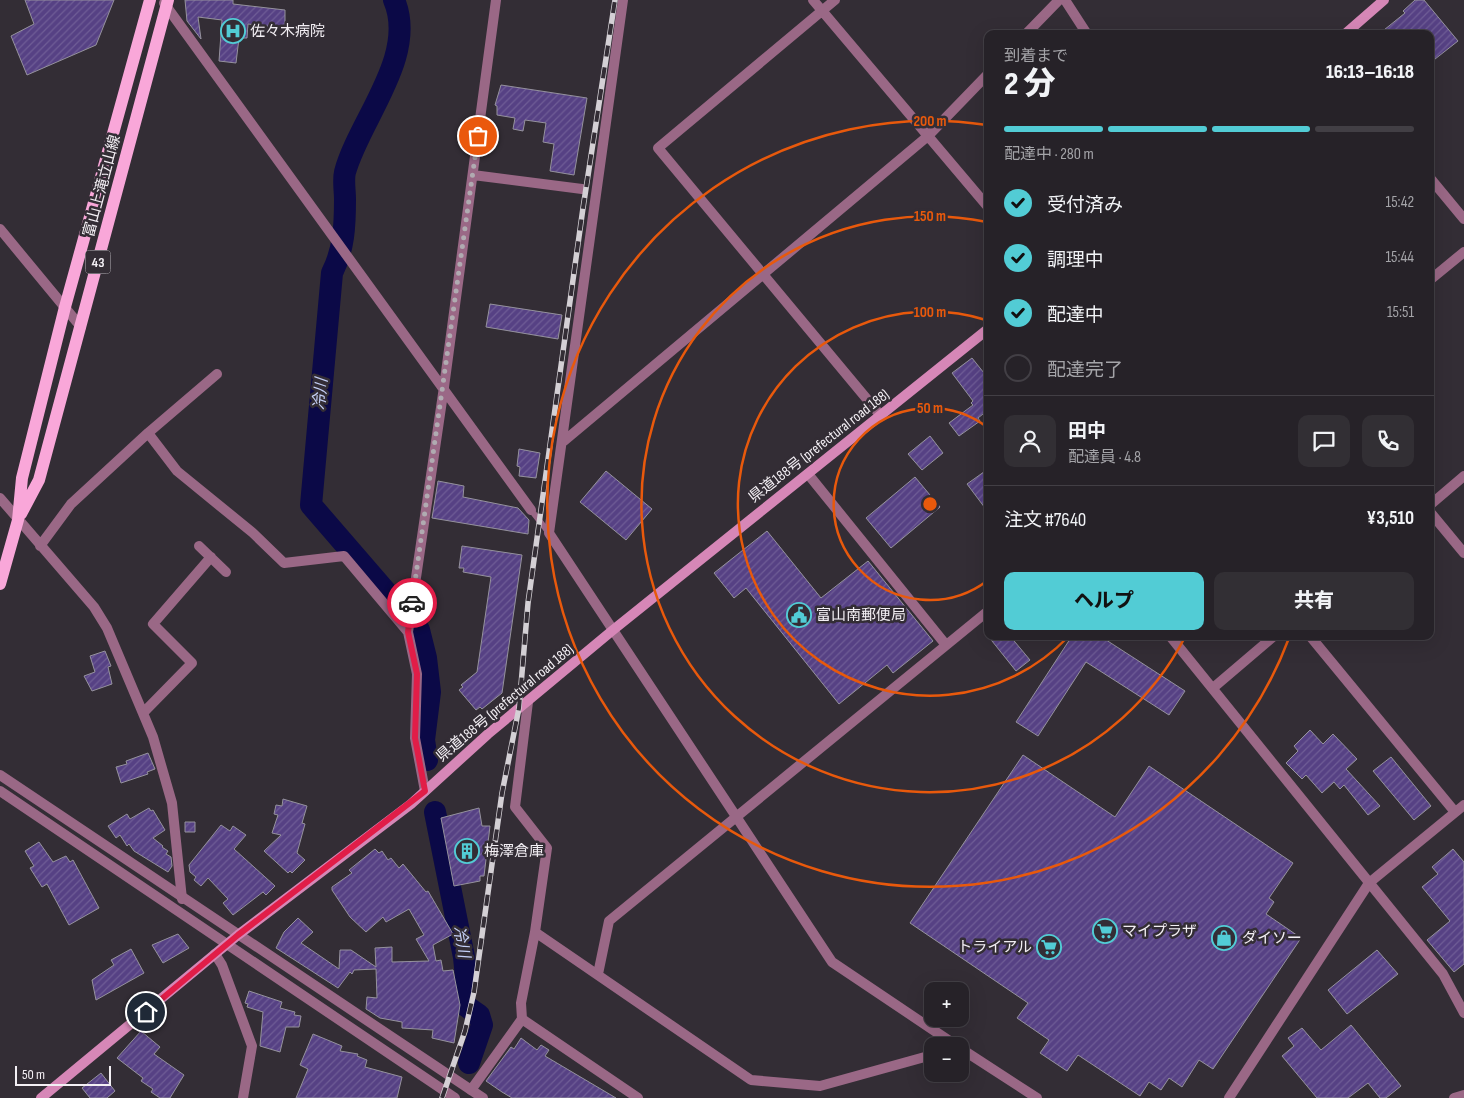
<!DOCTYPE html>
<html lang="ja">
<head>
<meta charset="utf-8">
<style>
  body { margin:0; font-family:"Sofia Sans Condensed","Noto Sans JP",sans-serif; background:#322f34; color:#f1f3f6; height:100vh; display:flex; flex-direction:column; font-size:19px; white-space:nowrap }
  * { box-sizing:border-box; margin:0 }
  p { font-size:16px; color:#a4a4a8 }
  .icon { flex:none; width:28px; height:28px; fill:none; stroke:currentColor; stroke-width:2; stroke-linecap:round; stroke-linejoin:round }
  .map { position:relative; flex:1; overflow:hidden }
  .side { position:absolute; left:984px; top:30px; width:450px; height:610px; display:flex; flex-direction:column; background:#262228; border-radius:10px; box-shadow:0 5px 20px #0002,0 0 0 1px #423f45 }
  .side>* { flex:none }
  .buttons { position:absolute; left:924px; top:982px; display:grid; gap:10px }
  .buttons a { display:grid; place-items:center; width:45px; height:45px; border-radius:10px; background:#262228; box-shadow:0 5px 20px #0002,0 0 0 1px #423f45; font-size:25px }
  .scale { position:absolute; left:15px; bottom:12px; width:96px; box-sizing:border-box; padding-left:5px; border:2px solid #f3eff4; border-top:0; font-size:14px; line-height:18px; white-space:nowrap; color:#f3eff4; -webkit-text-stroke:4px #332d35; paint-order:stroke }
  .pin { position:absolute; display:grid; place-items:center; width:42px; height:42px; color:#fff; margin:-21px; border:2px solid #fff; border-radius:50%; box-shadow:0 1px 5px #0007 }
  .courier { position:absolute; display:grid; place-items:center; width:50px; height:50px; margin:-25px; border:4px solid #e11d48; border-radius:50%; background:#fff; color:#222; box-shadow:0 1px 6px #0007 }
  .headline em { font-style:normal; font-weight:800 }
  .headline div { display:flex; flex-direction:column-reverse }
  .headline { display:flex; align-items:center; justify-content:space-between; height:85px; padding:0 20px }
  h1 { font-size:32px; font-weight:800; line-height:38px }
  .bar { display:grid; grid-template-columns:repeat(4,1fr); gap:8px 5px; align-content:center; height:60px; padding:0 20px }
  .bar i { height:6px; border-radius:4px; background:#423f45 }
  .bar .selected { background:#52ccd5 }
  .bar p { grid-column:span 4 }
  .line { display:flex; align-items:center; gap:12px; padding:0 20px; border-top:1px solid #423f45 }
  .line div { flex:1 }
  .round { display:grid; place-items:center; flex:none; width:52px; height:52px; border-radius:10px; background:#322f34 }
  ol { padding:0 20px; list-style:none }
  li { display:flex; align-items:center; gap:15px; height:55px }
  li p { margin-inline-start:auto }
  li .icon { padding:5px; border-radius:50%; background:#52ccd5; color:#111; stroke-width:4 }
  li:last-child { color:#a4a4a8 }
  li i { width:28px; height:28px; border:2px solid #423f45; border-radius:50% }
  .cta { display:flex; gap:10px; margin-top:auto; padding:10px 20px }
  .cta a { flex:1; height:58px; border-radius:10px; background:#52ccd5; color:#111; font-size:20px; font-weight:800; line-height:58px; text-align:center }
  .cta a+a { background:#322f34; color:#f1f3f6 }
  .map>svg:first-child { display:block }
</style>
</head>
<body>
<div class="map">
<svg width="1464" height="1098" viewBox="0 0 1464 1098">
  <defs>
    <pattern id="building-hatch" width="6" height="6" patternUnits="userSpaceOnUse" patternTransform="scale(1.25)"><rect width="6" height="6" fill="#564184"/><path d="M-1 1l2-2M0 6l6-6M5 7l2-2" fill="none" stroke="#6f5d96"/></pattern>
  </defs>
  <rect width="100%" height="100%" fill="#332d35"/>
  <g fill="none" stroke-linecap="round" stroke-linejoin="round">
    <path stroke="#0b0947" stroke-width="22" d="M394,0C418,56 359,120 345,172C343,180 345,191 345,199C345,226 344,249 332,273L311,505L419,630L426,658L430,692L424,740L427,760
      M435,812L464,957L466,978L462,1000L466,1006L479,1015L482,1025L469,1063"/>
  </g>
  <path fill="url(#building-hatch)" stroke="#95929d" d="M25,0H114L96,45L27,75L11,36L34,24Z
    M185,0H233V4L285,10V28L248,24L247,38H239L236,63L219,61L222,20L198,17L201,39L187,21Z
    M1415,0H1424L1458,41L1430,63V34H1379L1405,13L1403,11Z
    M501,85L587,98L574,175L550,171L554,144L543,142L546,123L525,120L523,131L513,129L515,118L497,115V106L495,105Z
    M490,304L562,315L558,339L486,327Z
    M972,358L988,378V410L978,418L980,421L959,436L949,423L973,405L971,403L973,401L952,373Z
    M930,436L943,453L922,470L908,454Z
    M519,449L540,453L536,478L519,476L520,467L517,466Z
    M988,469V512L967,484Z
    M606,471L652,509L626,540L580,502Z
    M915,477L940,507L891,548L866,518Z
    M438,481L464,486L463,497L518,508L529,520L528,534L432,518Z
    M767,531L821,598L868,561L933,641L893,673L887,665L839,704L746,588L734,598L714,573Z
    M462,546L522,555L502,693L482,709L480,707L476,710L459,690L463,687L461,685L477,672L491,577L463,572L464,568H459Z
    M988,636H1010L1030,660L1016,671Z
    M1072,636H1100L1185,691L1169,715L1086,662L1038,736L1016,722Z
    M105,651L111,666L108,667L112,684L92,691L84,676L95,672L90,656Z
    M1310,730L1323,744L1333,734L1357,759L1346,769L1380,806L1368,815L1344,785L1340,789L1334,782L1322,793L1306,775L1302,779L1286,763L1298,751L1294,746Z
    M148,753L155,769L147,772L148,774L121,783L116,767L127,764L126,761Z
    M1023,755L1115,817L1149,766L1293,863L1269,898L1274,902L1266,914L1301,938L1213,1069L1199,1060L1182,1087L1169,1078L1161,1090L1149,1082L1140,1096L1078,1055L1067,1071L1040,1053L1049,1040L1017,1018L1028,1003L910,923Z
    M1391,757L1431,806L1414,820L1373,771Z
    M283,799L307,806L302,823L305,824L297,853L305,860L292,873L290,871L288,873L264,851L281,835L272,833L278,815L274,814L276,805L282,806Z
    M149,808L151,811L153,810L165,830L153,838L163,846L162,847L168,851L166,854L171,857L172,866L168,872L134,851L129,844L127,846L120,835L116,838L108,826L127,814L130,819Z
    M479,808L482,826H490L484,876H480V881L454,886L441,818Z
    M185,822H195V832H185Z
    M221,825L230,831L233,826L246,835L234,849L275,886L266,895L263,892L233,915L223,903L228,899L208,878L201,886L194,880L196,877L190,872L189,865Z
    M39,842L53,862L66,856L70,862L73,860L99,908L69,925L47,884L42,887L30,868L34,866L25,851Z
    M375,849L379,853L382,851L388,860L391,858L399,868L403,864L426,892L428,891L453,934L433,945L436,961L441,960L443,971L453,970L460,1005L454,1043L432,1038L433,1030L402,1028V1022L380,1018L366,1009L367,997L377,998L376,969L354,970L352,974L350,972L338,988L276,948L284,932L298,918L313,932L301,943L339,969L340,950H351L376,967L375,948L392,947V962L429,961L416,939L424,935L409,909L386,922L383,917L366,932L350,917L332,890V887L352,873L349,870Z
    M1453,849L1464,862V964L1454,972L1427,940L1450,921L1422,887L1438,874L1432,867Z
    M178,934L189,948L163,963L152,945Z
    M131,949L144,973L96,1000L92,980L114,965L111,960Z
    M1377,950L1398,974L1347,1014L1328,990Z
    M249,991L282,1002L280,1008L295,1012L294,1015L301,1016L299,1027H286L280,1052L260,1046L263,1012L247,1007L248,1004L245,1003Z
    M1351,1025L1401,1086L1386,1098H1380L1368,1083L1348,1098H1317L1282,1056L1294,1046L1288,1038L1302,1028L1321,1050Z
    M141,1031L160,1047L154,1054L184,1075L170,1098H160L151,1092L153,1089L141,1081L143,1078L117,1058Z
    M313,1034L342,1046L340,1051L358,1054L357,1056L367,1060L365,1067L402,1077L397,1098H296L308,1069L300,1065Z
    M521,1038L537,1050L541,1045L549,1050L545,1056L616,1098H512L502,1092L486,1081L511,1047L514,1049Z
    M101,1073L115,1091L107,1098H90L82,1088Z"/>
  <g fill="none" stroke-linecap="round" stroke-linejoin="round">
    <path stroke="#9a6886" stroke-width="6" d="M531,510L549,533"/>
    <path stroke="#9a6886" stroke-width="10" d="M623,0L549,533L832,962L957,1046
      M813,0L988,207
      M835,0L658,148L881,416
      M1065,0L1087,34
      M164,3L531,510
      M1026,34L1059,0
      M473,175L582,189
      M0,229L81,327
      M1430,280L1464,252
      M148,433L177,471L253,533L284,563L344,556L408,632
      M564,441L928,136L988,74
      M808,474L946,645
      M0,498L94,607L107,628L153,737L172,803L182,899
      M1430,505L1464,476
      M1430,512L1464,553
      M40,546L71,504L148,433L217,374
      M199,546L226,572
      M1170,636L1443,974L1464,1013
      M1310,636L1455,812
      M1213,688L1274,636
      M143,713L192,663L153,624L211,557
      M425,791L415,738L417,674L408,632L444,387L496,0
      M535,932L751,1080L820,1086L932,1055
      M215,954L222,965L252,1046L243,1098
      M598,974L609,921L988,611
      M522,1019L638,1098
      M960,1048L1037,1098
      M471,1090L522,1019L521,1003L535,932L547,848L515,807L528,702
      M1229,1098L1369,883L1464,805"/>
    <path stroke="#9a6886" stroke-width="10" d="M1430,178L1464,219
      M0,775L483,1098
      M0,791L455,1098
      M1454,1098L1464,1095"/>
    <path stroke="#d687b7" stroke-width="10" d="M1345,34L1384,0
      M41,1098L238,935L411,804L488,734L613,630L988,329"/>
    <path stroke="#f9a7d9" stroke-width="12" d="M21,514L39,480L168,0
      M0,584L18,520L22,478L65,307L150,0"/>
    <defs>
      <path id="rail" d="M442,1098L465,1031L474,992L502,793L519,708L528,603L583,208L615,0"/>
    </defs>
    <use href="#rail" stroke="#d4d0d5" stroke-width="5.5"/>
    <use href="#rail" stroke="#332d35" stroke-width="4" stroke-dasharray="11" stroke-linecap="butt"/>
  </g>
  <g fill="none" stroke-linecap="round" stroke-linejoin="round">
    <path stroke="#b0abb1" stroke-width="5" stroke-dasharray="0 9" d="M412,603L478,136"/>
    <path stroke="#e11d48" stroke-width="6" d="M146,1012L238,935L425,791L415,738L417,674L408,632L412,603"/>
  </g>
  <g fill="none" stroke="#e8590c" stroke-width="2.5">
    <path d="M987 581A96 96 0 1 1 987 427"/>
    <path d="M1068 637A192 192 0 1 1 986 320"/>
    <path d="M1185 637A288 288 0 1 1 987 222"/>
    <path d="M1289 638A383 383 0 1 1 987 125"/>
  </g>
  <defs>
    <symbol id="hospital-ring" viewBox="-11 -11 22 22"><circle r="9.5" fill="#332d35" stroke="#52ccd5" stroke-width="1.5"/><path d="M-5-5h3v3.5h4V-5h3V5h-3V1.5h-4V5h-3Z" fill="#52ccd5"/></symbol>
    <symbol id="civic-ring" viewBox="-11 -11 22 22"><circle r="9.5" fill="#332d35" stroke="#52ccd5" stroke-width="1.5"/><path d="M-.6-6.5H3V-4.5H.6V-3L4-1V1h2V6H-6V1h2V-1L-.6-3ZM-1.2 2.5V6h2.4V2.5Z" fill="#52ccd5"/></symbol>
    <symbol id="building-ring" viewBox="-11 -11 22 22"><circle r="9.5" fill="#332d35" stroke="#52ccd5" stroke-width="1.5"/><path d="M-4-6H4V6H1V3H-1V6H-4ZM-2.5-4.3h1.7v1.8h-1.7ZM.8-4.3h1.7v1.8H.8ZM-2.5-1h1.7V.8h-1.7ZM.8-1h1.7V.8H.8Z" fill="#52ccd5"/></symbol>
    <symbol id="supermarket-ring" viewBox="-11 -11 22 22"><circle r="9.5" fill="#332d35" stroke="#52ccd5" stroke-width="1.5"/><path d="M-6-5.5h2.5l.6 2H6L4.5 2H-2.5L-4.4-4H-6ZM-1.5 3.2a1.3 1.3 0 1 0 .1 0ZM3 3.2a1.3 1.3 0 1 0 .1 0Z" fill="#52ccd5"/></symbol>
    <symbol id="shop-ring" viewBox="-11 -11 22 22"><circle r="9.5" fill="#332d35" stroke="#52ccd5" stroke-width="1.5"/><path d="M-5-2.5h2.3a2.7 3.5 0 0 1 5.4 0H5L5.5 6h-11ZM-1.5-2.5h3a1.5 2.3 0 0 0-3 0Z" fill="#52ccd5"/></symbol>
  </defs>
  <g fill-rule="evenodd">
    <use href="#hospital-ring" x="219" y="17" width="28" height="28"/>
    <use href="#civic-ring" x="785" y="601" width="28" height="28"/>
    <use href="#building-ring" x="453" y="837" width="28" height="28"/>
    <use href="#supermarket-ring" x="1091" y="917" width="28" height="28"/>
    <use href="#shop-ring" x="1210" y="924" width="28" height="28"/>
    <use href="#supermarket-ring" x="1035" y="933" width="28" height="28"/>
  </g>
  <g text-anchor="middle" dominant-baseline="central" stroke-width="5" stroke-linejoin="round" paint-order="stroke">
    <rect fill="#332d35" stroke="#b9b5bb" stroke-width="1" x="85.5" y="250.5" width="25" height="23" rx="4"/>
    <g font-size="14" font-weight="bold" fill="#f3eff4">
      <text x="98" y="262">43</text>
    </g>
    <g font-size="15" fill="#f3eff4" stroke="#332d35" text-anchor="start">
      <text x="250" y="31">佐々木病院</text>
      <text x="816" y="615">富山南郵便局</text>
      <text x="484" y="851">梅澤倉庫</text>
      <text x="1122" y="931">マイプラザ</text>
      <text x="1242" y="938">ダイソー</text>
      <text x="1032" y="947" text-anchor="end">トライアル</text>
    </g>
    <g font-size="15" fill="#f3eff4" stroke="#332d35">
      <text transform="translate(102 186) rotate(-75)">富山上滝立山線</text>
      <text transform="translate(819 446) rotate(-38)">県道188号 (prefectural road 188)</text>
      <text transform="translate(505 703) rotate(-40)">県道188号 (prefectural road 188)</text>
    </g>
    <g font-size="16" font-style="italic" fill="#c4cff6" stroke="#332d35">
      <text transform="translate(321 394) rotate(-85)">冷川</text>
      <text transform="translate(461 942) rotate(80)">冷川</text>
    </g>
  </g>
  <circle cx="930" cy="504" r="8" fill="#e8590c" stroke="#332d35" stroke-width="2.5"/>
  <g font-size="15" text-anchor="middle" font-weight="bold" fill="#e8590c" stroke="#332d35" stroke-width="5" stroke-linejoin="round" paint-order="stroke">
    <text x="930" y="126">200 m</text>
    <text x="930" y="221">150 m</text>
    <text x="930" y="317">100 m</text>
    <text x="930" y="413">50 m</text>
  </g>
</svg>
<div class="buttons">
<a>+</a>
<a>−</a>
</div>
<div class="scale">50 m</div>
<div class="pin" style="left:478px;top:136px;background:#ea580c"><svg class="icon" aria-label="bag" viewBox="0 0 24 24"><path d="M5 8h14l-1 12H6zM9 8a3 3 0 0 1 6 0"/></svg></div>
<div class="pin" style="left:146px;top:1012px;background:#1f2937"><svg class="icon" aria-label="home" viewBox="0 0 24 24"><path d="M3 11l9-7 9 7M6 9v11h12V9"/></svg></div>
<div class="courier" style="left:412px;top:603px"><svg class="icon" aria-label="car" viewBox="0 0 24 24"><path d="M5 17H2v-5l4-1 3-4h7l3 4 3 1v5h-3M9 17h6M6 11h13"/><circle cx="7" cy="17" r="2"/><circle cx="17" cy="17" r="2"/></svg></div>
<section class="side">
<div class="headline"><div><h1>2 分</h1><p>到着まで</p></div><em>16:13–16:18</em></div>
<div class="bar"><i class="selected"></i><i class="selected"></i><i class="selected"></i><i></i><p>配達中 · 280 m</p></div>
<ol>
<li><svg class="icon" aria-label="check" viewBox="0 0 24 24"><path d="M5 12l5 5 9-10"/></svg>受付済み<p>15:42</p></li>
<li><svg class="icon" aria-label="check" viewBox="0 0 24 24"><path d="M5 12l5 5 9-10"/></svg>調理中<p>15:44</p></li>
<li><svg class="icon" aria-label="check" viewBox="0 0 24 24"><path d="M5 12l5 5 9-10"/></svg>配達中<p>15:51</p></li>
<li><i></i>配達完了</li>
</ol>
<div class="line" style="height:90px"><a class="round"><svg class="icon" aria-label="person" viewBox="0 0 24 24"><circle cx="12" cy="8" r="4"/><path d="M4 21q1-7 8-7t8 7"/></svg></a><div><b>田中</b><p>配達員 · 4.8</p></div><a class="round"><svg class="icon" aria-label="chat" viewBox="0 0 24 24"><path d="M4 5h16v11H9l-5 4z"/></svg></a><a class="round"><svg class="icon" aria-label="phone" viewBox="0 0 24 24"><path d="M5 4h4l2 5-3 2q2 4 5 5l2-3 5 2v4C11 20 4 13 5 4z"/></svg></a></div>
<div class="line" style="height:65px"><div>注文 #7640</div><b>¥3,510</b></div>
<div class="cta"><a>ヘルプ</a><a>共有</a></div>
</section>
</div>
</body>
</html>
